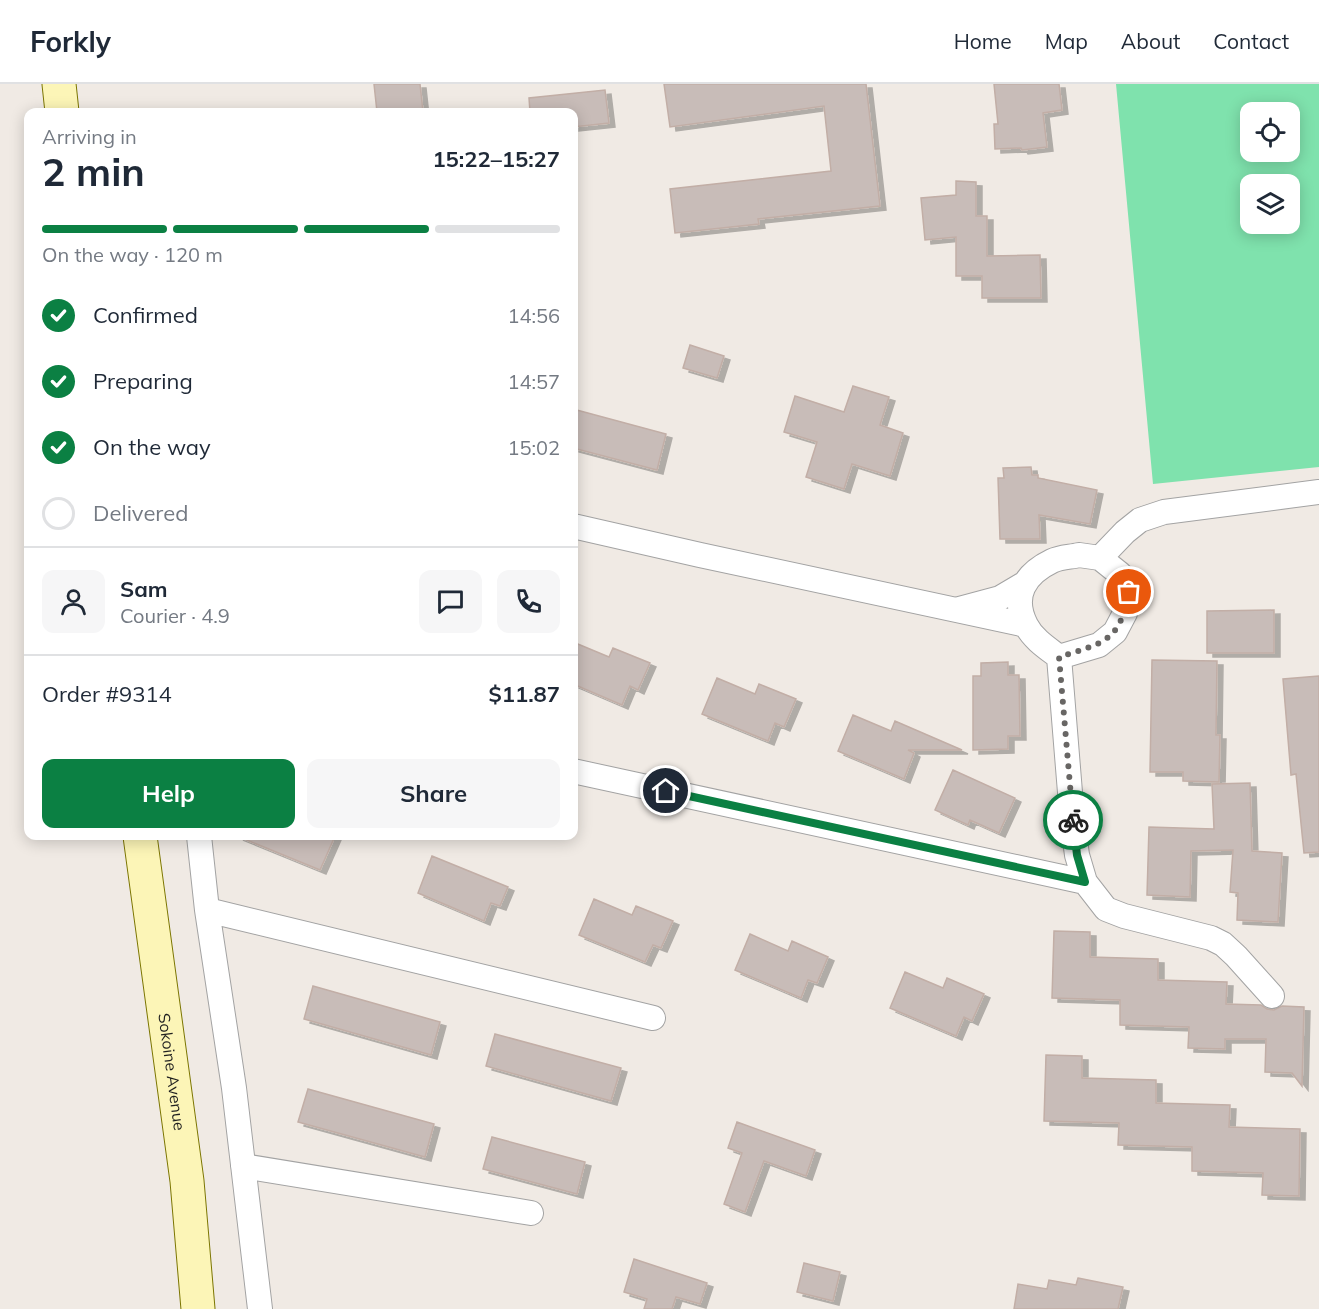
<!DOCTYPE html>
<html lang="en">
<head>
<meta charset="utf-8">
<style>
  body { margin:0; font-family:Mulish,sans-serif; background:#f6f6f7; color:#1f2937; height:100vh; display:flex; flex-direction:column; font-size:22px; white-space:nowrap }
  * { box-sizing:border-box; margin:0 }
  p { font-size:20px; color:#747a83 }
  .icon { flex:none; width:33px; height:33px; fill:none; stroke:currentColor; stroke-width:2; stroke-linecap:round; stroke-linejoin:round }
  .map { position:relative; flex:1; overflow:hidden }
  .sheet { position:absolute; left:24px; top:24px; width:554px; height:732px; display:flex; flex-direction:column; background:#fff; border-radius:12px; box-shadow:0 3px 15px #0003 }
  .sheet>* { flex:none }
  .tools { position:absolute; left:1240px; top:18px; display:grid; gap:12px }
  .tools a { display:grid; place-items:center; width:60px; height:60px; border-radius:12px; background:#fff; box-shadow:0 3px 15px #0003; font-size:30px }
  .pin { position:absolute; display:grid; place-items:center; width:51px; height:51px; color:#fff; margin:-26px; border:3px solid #fff; border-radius:50%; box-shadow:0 2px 6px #0007 }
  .courier { position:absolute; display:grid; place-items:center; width:60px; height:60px; margin:-30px; border:4px solid #0b8043; border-radius:50%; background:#fff; color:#222; box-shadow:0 2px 8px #0007 }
  .head em { font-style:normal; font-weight:700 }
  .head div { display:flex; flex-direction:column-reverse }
  .head { display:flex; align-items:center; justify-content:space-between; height:102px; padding:0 18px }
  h1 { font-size:39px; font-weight:700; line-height:45px }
  .bar { display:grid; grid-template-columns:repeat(4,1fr); gap:9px 6px; align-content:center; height:72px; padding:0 18px }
  .bar i { height:8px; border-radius:4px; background:#e0e1e3 }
  .bar .on { background:#0b8043 }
  .bar p { grid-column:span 4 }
  .line { display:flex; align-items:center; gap:15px; padding:0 18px; border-top:2px solid #e0e1e3 }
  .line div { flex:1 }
  .round { display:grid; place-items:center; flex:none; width:63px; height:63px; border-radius:12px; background:#f6f6f7 }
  ol { padding:0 18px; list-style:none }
  li { display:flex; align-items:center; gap:18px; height:66px }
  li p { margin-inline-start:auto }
  li .icon { padding:6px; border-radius:50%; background:#0b8043; color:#fff; stroke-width:4 }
  li:last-child { color:#747a83 }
  li i { width:33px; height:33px; border:3px solid #e0e1e3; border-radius:50% }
  .button { display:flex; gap:12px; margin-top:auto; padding:12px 18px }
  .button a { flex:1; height:69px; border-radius:12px; background:#0b8043; color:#fff; font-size:24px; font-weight:700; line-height:69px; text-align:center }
  .button a+a { background:#f6f6f7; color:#1f2937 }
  header { display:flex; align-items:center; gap:36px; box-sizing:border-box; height:84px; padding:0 30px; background:#fff; border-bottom:2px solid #e0e1e3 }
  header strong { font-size:28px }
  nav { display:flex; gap:33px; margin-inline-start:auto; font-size:21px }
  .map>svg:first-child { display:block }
</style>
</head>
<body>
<header>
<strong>Forkly</strong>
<nav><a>Home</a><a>Map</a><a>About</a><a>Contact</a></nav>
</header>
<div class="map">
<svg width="1319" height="1225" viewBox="0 0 1319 1225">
  <defs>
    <filter id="shadow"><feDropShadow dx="6" dy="4" stdDeviation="0" flood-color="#0004"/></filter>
  </defs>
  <rect width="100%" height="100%" fill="#f0eae4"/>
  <path fill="#7fe2ad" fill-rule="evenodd" d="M1116,0H1319V383L1153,400ZM1251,28H1290V68H1251ZM1251,100H1290V140H1251Z"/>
  <path fill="#c8bcb8" stroke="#c2aea6" stroke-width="1.5" filter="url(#shadow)" d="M374,0H420L423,28H377Z
    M664,0H866L880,122L758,135L759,140L675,149L670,105L831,87L824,22L670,43Z
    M994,0H1059L1062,26L1043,29L1047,63L1022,66L1021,64L995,65L994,40H998Z
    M605,6L609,39L573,43V28H530L529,14Z
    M956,97L976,98V132H987V172L1040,171L1041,214H982V192H956V153L925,156L921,114L956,111Z
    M690,261L724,272L717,294L683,284Z
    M853,302L889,313L880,341L903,349L890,392L852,380L844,405L806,393L817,358L784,348L795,312L844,328Z
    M573,325L666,350L657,386L573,364Z
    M1031,383L1032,391H1038V394L1097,406L1090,440L1039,431L1040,455H1000L998,394H1004L1003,384Z
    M1274,526V569H1207V527Z
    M573,558L609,573L613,564L650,579L638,606L630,602L622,621L573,600Z
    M1152,576L1217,577L1216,651H1220L1219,698L1183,697V688H1150Z
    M1008,578V591H1019L1020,652H1008V665L973,666V592H981V579Z
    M1319,592V768L1304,769L1296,690L1291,691L1283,595Z
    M717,594L755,610L759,600L796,615L784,643L775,639L768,657L702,630Z
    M853,631L891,647L895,637L962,666H908L914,669L904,695L838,667Z
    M953,686L1015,714L999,749L970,736L968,741L935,726Z
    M1250,699L1252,767L1282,769L1278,838L1237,836L1238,809L1230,808L1233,766L1191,767L1190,813L1147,811L1149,743L1214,745L1212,700Z
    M237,752H335L320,786Z
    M432,772L508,803L500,822L491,819L484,837L418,809Z
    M594,815L632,831L636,822L673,837L661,864L653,861L645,878L579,851Z
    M1054,847L1090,848V873L1158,875V896L1227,898L1226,920L1261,921L1267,925L1274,926L1282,922L1304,923L1302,1002L1292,989L1265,988L1266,955H1225V965L1188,964L1189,943L1120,941V916L1052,914Z
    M750,850L788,867L792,857L828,873L817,899L808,896L801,914L735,886Z
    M905,888L943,904L947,894L984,910L972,937L964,933L956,952L890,924Z
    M313,902L440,938L431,971L304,935Z
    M495,950L621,984L611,1017L486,982Z
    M1046,971L1082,972V994L1156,996V1019L1230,1021L1229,1043L1300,1045L1299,1112L1262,1111L1263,1089L1192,1087V1063L1118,1061L1119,1039L1044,1037Z
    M308,1005L434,1040L425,1073L298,1038Z
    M737,1038L815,1066L806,1092L764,1077L745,1128L724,1120L742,1069L728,1064Z
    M492,1053L585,1078L577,1110L483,1085Z
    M634,1175L707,1199L700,1220L676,1213L672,1225H644L647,1215L624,1208Z
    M804,1179L840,1188L833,1217L797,1208Z
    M1078,1194L1123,1203L1118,1225H1014L1018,1200L1047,1205L1049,1196L1076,1201Z"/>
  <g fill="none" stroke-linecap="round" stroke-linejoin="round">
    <defs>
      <path id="street" d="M573,442L700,471L1026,541
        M1079,471L1100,474L1120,490L1129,508L1125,529L1115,548L1099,561L1059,573C1047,564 1033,555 1026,541C1011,512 1025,490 1052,477C1060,473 1071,473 1079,471Z
        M1100,474L1125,448L1140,436L1164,428L1319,408
        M959,525L1000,514L1022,501
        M1059,573L1072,733L1077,771L1085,798L1106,825L1124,832L1211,854L1223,860L1236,872L1272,912
        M573,687L1085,798
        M199,752L207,826L234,1004L260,1225
        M207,826L653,934
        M243,1082L531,1129"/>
      <g id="secondary">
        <path d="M59,0L62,28"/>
        <path id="s1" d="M140,752L187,1097L198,1225"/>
      </g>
    </defs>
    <use href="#street" stroke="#a3a3a3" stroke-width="26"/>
    <use href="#secondary" stroke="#7b7501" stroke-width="35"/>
    <use href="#street" stroke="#fff" stroke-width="24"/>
    <use href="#secondary" stroke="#fcf5b7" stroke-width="33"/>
  </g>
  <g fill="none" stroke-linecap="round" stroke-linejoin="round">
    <path stroke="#686664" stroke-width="6" stroke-dasharray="0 10.8" d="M1073,736L1059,573C1103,559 1120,558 1129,508"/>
    <path stroke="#0b8043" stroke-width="8" d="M666,707L1085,798L1077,771L1073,736"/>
  </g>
  <g text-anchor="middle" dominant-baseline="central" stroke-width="5" stroke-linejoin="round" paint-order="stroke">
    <g font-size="16" fill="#1f1f1f" stroke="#fff">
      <text stroke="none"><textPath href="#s1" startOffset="238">Sokoine Avenue</textPath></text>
    </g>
  </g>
</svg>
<div class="tools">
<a><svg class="icon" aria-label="locate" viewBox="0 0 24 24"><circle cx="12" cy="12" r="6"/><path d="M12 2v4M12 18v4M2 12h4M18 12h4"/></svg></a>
<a><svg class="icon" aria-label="layers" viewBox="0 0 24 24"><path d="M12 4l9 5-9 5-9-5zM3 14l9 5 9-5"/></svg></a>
</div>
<div class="pin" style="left:1129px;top:508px;background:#ea580c"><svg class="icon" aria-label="bag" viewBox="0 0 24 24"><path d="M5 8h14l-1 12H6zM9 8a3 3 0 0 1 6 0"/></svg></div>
<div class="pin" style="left:666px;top:707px;background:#1f2937"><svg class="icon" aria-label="home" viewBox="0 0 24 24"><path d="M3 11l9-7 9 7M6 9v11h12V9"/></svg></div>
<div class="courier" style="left:1073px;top:736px"><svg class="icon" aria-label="bike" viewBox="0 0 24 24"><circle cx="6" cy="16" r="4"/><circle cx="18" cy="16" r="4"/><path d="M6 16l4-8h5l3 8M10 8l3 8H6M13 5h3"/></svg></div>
<section class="sheet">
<div class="head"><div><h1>2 min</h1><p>Arriving in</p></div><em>15:22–15:27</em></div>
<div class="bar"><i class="on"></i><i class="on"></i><i class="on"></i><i></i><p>On the way · 120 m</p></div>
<ol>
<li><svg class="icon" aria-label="check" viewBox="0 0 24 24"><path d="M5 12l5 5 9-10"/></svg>Confirmed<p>14:56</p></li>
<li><svg class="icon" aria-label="check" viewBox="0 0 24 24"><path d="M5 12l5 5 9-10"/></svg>Preparing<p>14:57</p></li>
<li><svg class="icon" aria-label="check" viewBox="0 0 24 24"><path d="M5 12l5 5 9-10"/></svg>On the way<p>15:02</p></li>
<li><i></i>Delivered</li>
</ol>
<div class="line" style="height:108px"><a class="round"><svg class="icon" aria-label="person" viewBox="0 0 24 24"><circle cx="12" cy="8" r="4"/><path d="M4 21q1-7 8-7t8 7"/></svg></a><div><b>Sam</b><p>Courier · 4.9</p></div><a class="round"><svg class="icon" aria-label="chat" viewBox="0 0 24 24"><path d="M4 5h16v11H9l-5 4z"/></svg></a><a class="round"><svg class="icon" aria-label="phone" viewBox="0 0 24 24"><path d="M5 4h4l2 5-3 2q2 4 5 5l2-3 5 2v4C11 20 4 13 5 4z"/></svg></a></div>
<div class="line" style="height:78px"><div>Order #9314</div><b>$11.87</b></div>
<div class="button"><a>Help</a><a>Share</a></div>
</section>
</div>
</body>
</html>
